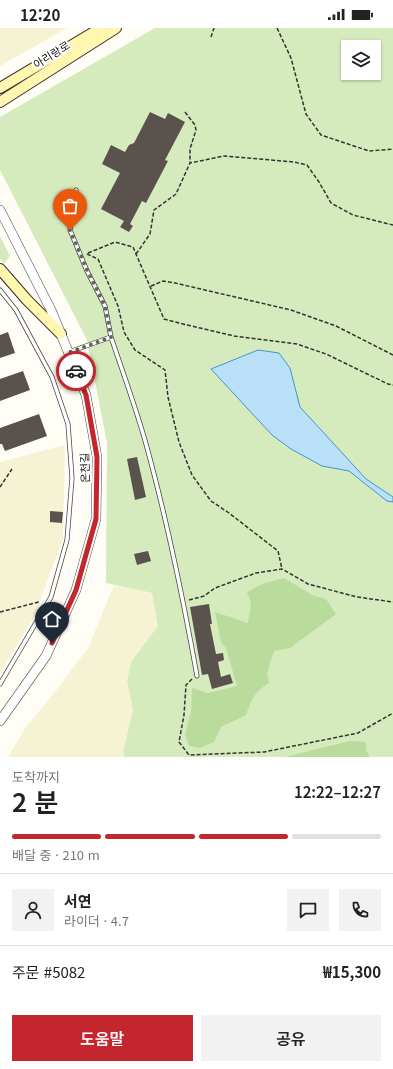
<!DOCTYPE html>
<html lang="ko">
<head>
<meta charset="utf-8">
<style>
  body { margin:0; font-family:Georgia,"Noto Sans KR",serif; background:#f2f2f2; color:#222; height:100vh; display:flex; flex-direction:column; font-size:15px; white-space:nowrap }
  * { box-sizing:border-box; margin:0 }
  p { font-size:13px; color:#767676 }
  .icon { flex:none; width:22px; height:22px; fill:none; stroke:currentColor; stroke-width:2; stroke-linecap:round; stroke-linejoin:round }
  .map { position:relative; height:729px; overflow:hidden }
  .drawer { display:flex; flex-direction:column; background:#fff; flex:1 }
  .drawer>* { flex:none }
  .fabs { position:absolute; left:341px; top:12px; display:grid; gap:8px }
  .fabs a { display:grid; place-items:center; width:40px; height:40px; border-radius:0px; background:#fff; box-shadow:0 1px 3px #0004; font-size:20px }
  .pin { position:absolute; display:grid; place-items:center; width:34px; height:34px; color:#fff; margin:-41px -17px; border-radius:50% 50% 50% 0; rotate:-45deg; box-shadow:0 0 4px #0007 }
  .pin .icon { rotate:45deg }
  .courier { position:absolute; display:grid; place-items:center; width:40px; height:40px; margin:-20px; border:3px solid #c4262e; border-radius:50%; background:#fff; color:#222; box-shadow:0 1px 5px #0007 }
  .overview em { font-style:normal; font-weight:600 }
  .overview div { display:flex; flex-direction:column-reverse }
  .overview { display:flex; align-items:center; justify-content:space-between; height:68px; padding:0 12px }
  h1 { font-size:26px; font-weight:600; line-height:30px }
  .bar { display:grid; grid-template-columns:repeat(4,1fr); gap:6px 4px; align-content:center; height:48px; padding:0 12px }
  .bar i { height:5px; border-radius:3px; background:#e0e0e0 }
  .bar .current { background:#c4262e }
  .bar p { grid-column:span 4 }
  .line { display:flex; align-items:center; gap:10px; padding:0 12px; border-top:1px solid #e0e0e0 }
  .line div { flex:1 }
  .round { display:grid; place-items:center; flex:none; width:42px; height:42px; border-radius:0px; background:#f2f2f2 }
  .button { display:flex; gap:8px; margin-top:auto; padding:8px 12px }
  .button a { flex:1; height:46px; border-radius:0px; background:#c4262e; color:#fff; font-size:16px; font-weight:600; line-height:46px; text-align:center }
  .button a+a { background:#f2f2f2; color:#222 }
  .status { display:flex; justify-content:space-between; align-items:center; height:28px; padding:0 20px; background:#fff; direction:ltr }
  .status svg { height:11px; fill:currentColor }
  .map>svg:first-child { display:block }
</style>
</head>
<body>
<div class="status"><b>12:20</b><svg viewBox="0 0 49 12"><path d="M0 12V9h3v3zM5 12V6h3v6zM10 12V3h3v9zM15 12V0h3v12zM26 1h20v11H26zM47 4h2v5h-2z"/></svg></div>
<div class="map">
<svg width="393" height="729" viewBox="0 0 393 729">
  <rect width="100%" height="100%" fill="#fffdf5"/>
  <path fill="#f6f3d4" d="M0,0H67L0,38Z
    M65,417L63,510L35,587L0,645V434Z
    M114,557L152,565L159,598L131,634L127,653L133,682L123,722L124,729H8L26,699L55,664L88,620Z"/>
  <path fill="#d5ebbd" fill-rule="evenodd" d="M155,0H393V729H124L123,723L133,682L127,653L131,634L158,598L152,565L106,555L107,415L87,312L0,142V89ZM348,19H374V45H348Z
    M0,208L10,228L4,236L0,231Z"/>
  <path fill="#b9dc9c" d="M284,550L314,568L326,571L336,586L290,620L274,623L267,645L269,655C254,665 252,670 246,687L221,699L214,714L200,720L189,718L185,706L191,684L192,660L208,665L237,658L226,620L221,614L215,584L248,595L251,575L247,564L262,556Z
    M350,713L366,714V722L370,729H285Z"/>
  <path fill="#b9e0f7" stroke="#3f96cf" d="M258,322L279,325L290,340L300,379L366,451L393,469V474L387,473L349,443L322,438L291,421L272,407L211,341Z"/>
  <path fill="#5a524d" d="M150,84L165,91L168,85L185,94L165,132L168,133L146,175L142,173L130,196L133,198L129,204L120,199L124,193L101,181L120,145L102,136L111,117L125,124L129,117L134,115Z
    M8,304L15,325L0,330V307Z
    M23,343L30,362L0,373V351Z
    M39,386L47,408L5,423L2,416H0V400Z
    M137,429L146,469L135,472L127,431Z
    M50,483L63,484L62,495L50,494Z
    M148,523L151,533L137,537L134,526Z
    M209,576L212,596H210L216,626L223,625L224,632L218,634L221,649L230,646L233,655L212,661L208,646L202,647L190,579Z"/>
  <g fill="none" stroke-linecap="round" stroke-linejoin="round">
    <defs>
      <path id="service" d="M0,262L16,282L52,349L68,396L72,450L67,512L51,569L0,656
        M111,309C123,345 136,380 146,416C167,492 183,570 197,648
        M69,324L111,309L105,278L87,243L70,202L76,162"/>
      <path id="tertiary" d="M0,182L51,282L86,367L97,429L96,491L76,562L46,628L0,693"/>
      <path id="secondary" d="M0,60L101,0
        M0,74L116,0
        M0,241L27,272L61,306"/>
    </defs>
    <use href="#service" stroke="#444" stroke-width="5"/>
    <use href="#tertiary" stroke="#444" stroke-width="10"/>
    <use href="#secondary" stroke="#333" stroke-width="12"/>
    <path stroke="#333" stroke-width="1.5" stroke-dasharray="4 2" stroke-linecap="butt" d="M277,0L291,30L306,86L321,107L369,123L393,121
      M211,9L214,0
      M185,84L195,97L196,102L190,121V135
      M88,225L115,214L133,219L164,291L179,295L234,308L297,316L326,326L388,356L393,357
      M87,226L98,231L118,278L124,304L135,322L165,342L168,369L179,414L192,447L211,473L229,485L278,523L282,541
      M136,226L150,206L154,182L176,166L190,135L224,128L294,134L307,137L319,154L331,175L353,187L393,197
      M151,258L163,253L175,255L291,282L336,298L393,327
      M0,459L12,441
      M189,572L204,568L215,560L256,545L282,541L308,556L357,569L393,574
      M0,584L39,574
      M192,651L186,657L184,687L179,714L189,727L264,724L358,705L393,685"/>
    <use href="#service" stroke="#fff" stroke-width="3.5"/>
    <use href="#tertiary" stroke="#fff" stroke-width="9"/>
    <use href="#secondary" stroke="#fff6b0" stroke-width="10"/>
  </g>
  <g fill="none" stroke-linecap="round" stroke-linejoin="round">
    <path stroke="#646461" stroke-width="4" stroke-dasharray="0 7.2" d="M70,202L87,242L105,278L111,309L68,325L76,343"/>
    <path stroke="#c4262e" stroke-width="5" d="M52,615L76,562L96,491L97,429L86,367L76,343"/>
  </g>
  <g text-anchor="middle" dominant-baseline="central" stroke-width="4" stroke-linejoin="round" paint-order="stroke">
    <g font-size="11" fill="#111" stroke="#fff">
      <text transform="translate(51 26) rotate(-32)">아리랑로</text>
      <text transform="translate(84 440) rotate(-92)">온천길</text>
    </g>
  </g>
</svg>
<div class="fabs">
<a><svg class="icon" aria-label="layers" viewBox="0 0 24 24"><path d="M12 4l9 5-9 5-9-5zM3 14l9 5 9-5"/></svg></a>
</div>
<div class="pin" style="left:70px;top:202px;background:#ea580c"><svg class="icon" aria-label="bag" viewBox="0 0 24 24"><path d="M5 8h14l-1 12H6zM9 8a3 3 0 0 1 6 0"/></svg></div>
<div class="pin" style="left:52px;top:615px;background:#1f2937"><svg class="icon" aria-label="home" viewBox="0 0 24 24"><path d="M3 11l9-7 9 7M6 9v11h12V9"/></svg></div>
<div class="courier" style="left:76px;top:343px"><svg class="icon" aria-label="car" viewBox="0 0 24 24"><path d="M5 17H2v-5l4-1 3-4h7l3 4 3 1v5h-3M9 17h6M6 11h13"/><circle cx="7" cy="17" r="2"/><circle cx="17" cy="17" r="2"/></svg></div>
</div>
<section class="drawer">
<div class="overview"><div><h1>2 분</h1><p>도착까지</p></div><em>12:22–12:27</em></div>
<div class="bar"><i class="current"></i><i class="current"></i><i class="current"></i><i></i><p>배달 중 · 210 m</p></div>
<div class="line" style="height:72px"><a class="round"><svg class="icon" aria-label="person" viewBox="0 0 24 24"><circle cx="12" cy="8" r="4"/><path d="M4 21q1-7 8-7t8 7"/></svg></a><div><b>서연</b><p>라이더 · 4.7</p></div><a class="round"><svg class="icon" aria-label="chat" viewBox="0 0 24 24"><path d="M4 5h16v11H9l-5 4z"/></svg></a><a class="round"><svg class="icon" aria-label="phone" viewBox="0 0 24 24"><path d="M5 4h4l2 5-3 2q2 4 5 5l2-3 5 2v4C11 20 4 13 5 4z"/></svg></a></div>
<div class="line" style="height:52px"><div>주문 #5082</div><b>₩15,300</b></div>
<div class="button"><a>도움말</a><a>공유</a></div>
</section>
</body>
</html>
